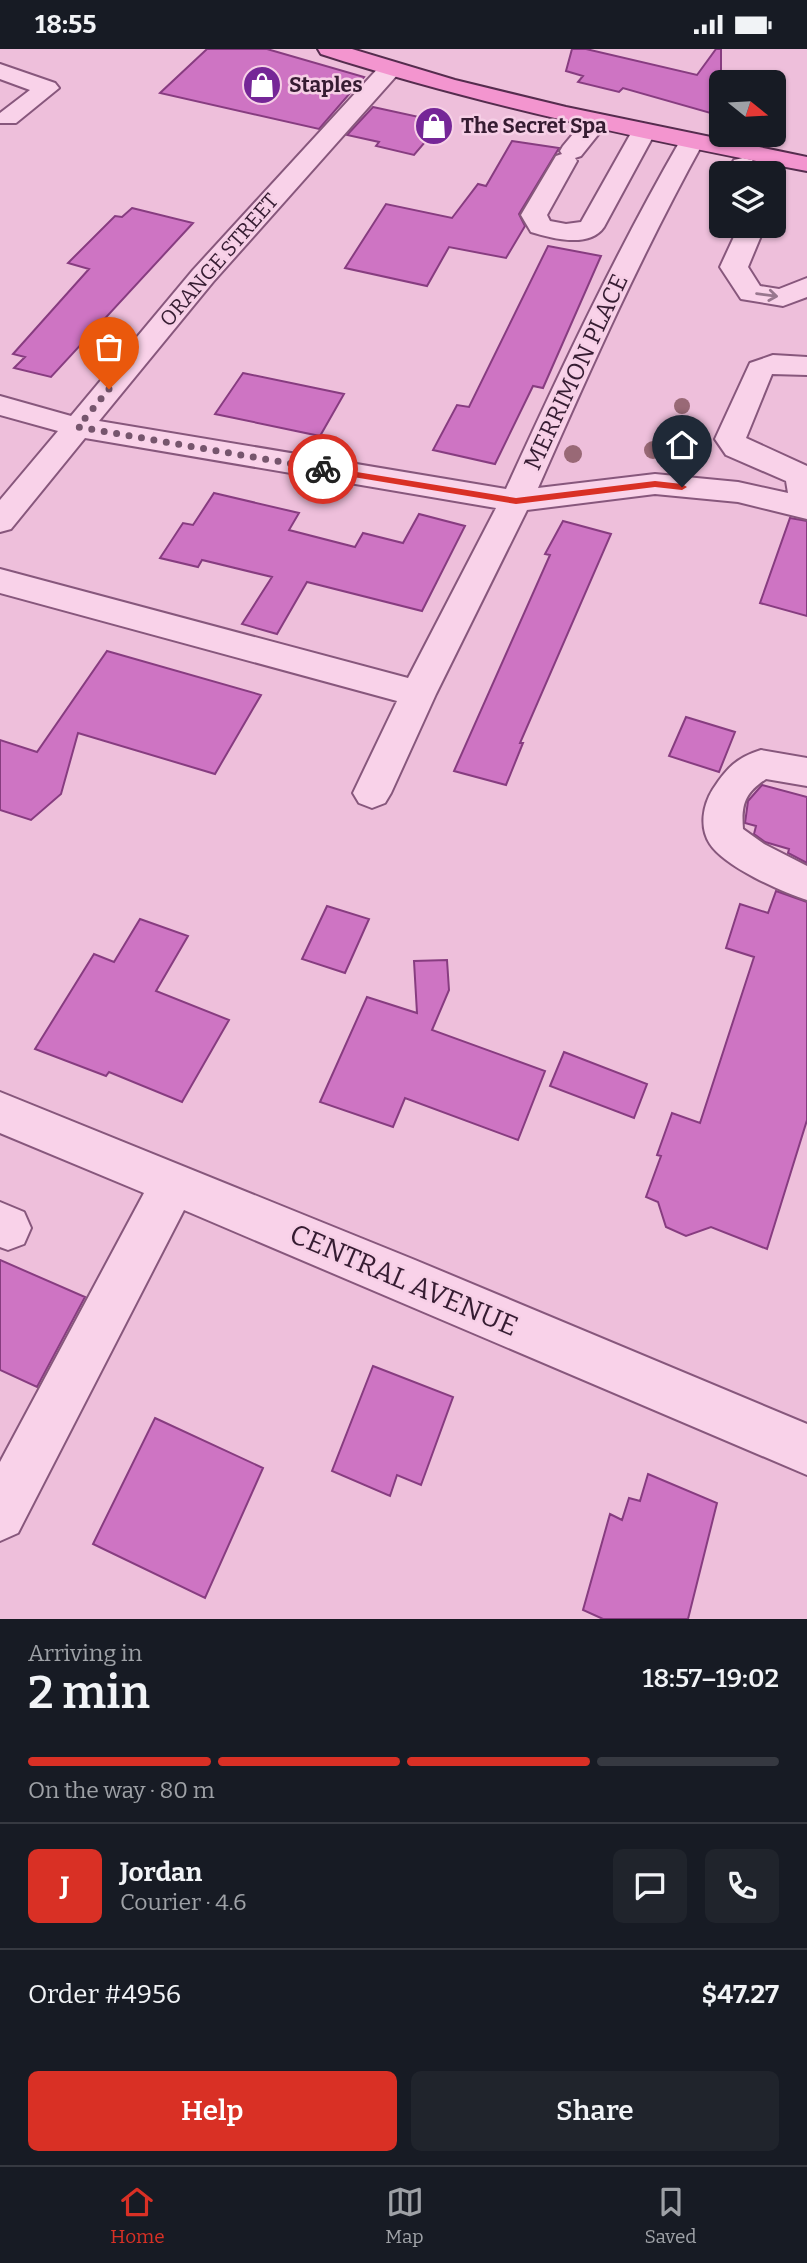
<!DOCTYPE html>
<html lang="en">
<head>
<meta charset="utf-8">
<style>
  body { margin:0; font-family:Bitter,serif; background:#20242c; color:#f1f3f6; height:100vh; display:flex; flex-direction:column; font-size:26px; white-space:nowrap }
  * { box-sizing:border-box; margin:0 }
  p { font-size:23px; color:#9ea1a6 }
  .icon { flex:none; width:38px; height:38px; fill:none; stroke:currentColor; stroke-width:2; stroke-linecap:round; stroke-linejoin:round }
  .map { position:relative; height:1570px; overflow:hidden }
  .drawer { display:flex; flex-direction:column; background:#171b24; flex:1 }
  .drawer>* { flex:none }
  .needle { width:46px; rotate:108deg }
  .controls { position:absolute; left:709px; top:21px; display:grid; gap:14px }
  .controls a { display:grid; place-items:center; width:77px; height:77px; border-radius:10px; background:#171b24; box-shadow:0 2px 5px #0004; font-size:35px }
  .pin { position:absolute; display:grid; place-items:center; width:60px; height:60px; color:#fff; margin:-72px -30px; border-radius:50% 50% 50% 0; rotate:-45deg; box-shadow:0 0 7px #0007 }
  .pin .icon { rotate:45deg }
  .courier { position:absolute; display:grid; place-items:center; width:70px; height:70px; margin:-35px; border:5px solid #d93025; border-radius:50%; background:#fff; color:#222; box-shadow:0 2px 9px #0007 }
  .head em { font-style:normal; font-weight:600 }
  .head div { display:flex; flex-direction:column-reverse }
  .head { display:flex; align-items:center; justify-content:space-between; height:119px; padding:0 28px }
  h1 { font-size:46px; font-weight:600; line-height:52px }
  .bar { display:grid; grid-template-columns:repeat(4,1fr); gap:10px 7px; align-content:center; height:84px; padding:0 28px }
  .bar i { height:9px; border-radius:5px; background:#363941 }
  .bar .selected { background:#d93025 }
  .bar p { grid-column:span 4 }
  .line { display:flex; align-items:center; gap:18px; padding:0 28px; border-top:2px solid #363941 }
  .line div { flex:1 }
  .round { display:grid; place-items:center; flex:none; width:74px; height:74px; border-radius:10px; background:#20242c }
  .action { display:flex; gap:14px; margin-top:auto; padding:14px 28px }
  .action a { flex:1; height:80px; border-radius:10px; background:#d93025; color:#fff; font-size:28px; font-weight:600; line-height:80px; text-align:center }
  .action a+a { background:#20242c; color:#f1f3f6 }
  .status { display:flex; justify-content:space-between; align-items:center; height:49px; padding:0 35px; background:#171b24; direction:ltr }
  .status svg { height:19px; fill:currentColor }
  .tab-bar { display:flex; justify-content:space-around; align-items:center; height:98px; border-top:2px solid #363941; background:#171b24; font-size:19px; color:#9ea1a6 }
  .tab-bar a { display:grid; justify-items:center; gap:4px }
  .tab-bar .selected { color:#d93025 }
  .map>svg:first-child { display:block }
</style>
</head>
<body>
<div class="status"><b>18:55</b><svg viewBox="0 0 49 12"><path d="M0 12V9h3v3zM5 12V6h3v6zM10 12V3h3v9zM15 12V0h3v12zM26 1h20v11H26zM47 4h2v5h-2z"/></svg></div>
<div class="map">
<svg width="807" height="1570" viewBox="0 0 807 1570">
  <rect width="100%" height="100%" fill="#eebfdb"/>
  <path fill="#ce74c3" stroke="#873c80" stroke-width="2" d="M207,0H267L364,28L319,80L160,44Z
    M572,0H586L697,26L716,0H721V67L623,39L619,43L578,33L583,27L566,22Z
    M373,58L442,73L414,106L376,97L379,93L347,86Z
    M512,92L559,99L519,165L525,177L506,209L449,198L427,237L345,219L386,155L452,169L478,135L486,137Z
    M132,159L193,174L51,328L14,319L25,308L13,305L89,220L68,214L115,167L122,168Z
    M548,197L601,207L543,339L533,337L495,415L433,401L457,356L469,358Z
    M243,324L344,345L320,387L215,365Z
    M214,444L299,464L289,481L355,498L363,484L403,494L419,465L465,477L422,562L307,533L277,585L242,575L272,528L202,511L198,518L160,509L183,474L193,476Z
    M790,469L807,472V567L760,554Z
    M563,472L611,485L520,694H523L506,736L454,722L550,506L545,505Z
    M107,602L261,646L215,725L78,684L61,745L31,771L0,761V691L37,703Z
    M686,668L735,683L719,723L669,707Z
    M762,736L807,748V814L788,804L789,800L765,793L754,785L756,777L745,774L748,752Z
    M776,842L807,853V1071L767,1200L711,1178L686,1187L666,1178L658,1153L646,1148L661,1107L657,1106L672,1064L700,1074L754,908L726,899L740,855L768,864Z
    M327,857L369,870L345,924L302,910Z
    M140,870L188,887L156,942L229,971L182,1053L109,1023L106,1027L35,1000L94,905L114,913Z
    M447,911L449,941L432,981L545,1022L518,1091L405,1049L393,1078L320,1053L367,948L417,964L414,912Z
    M564,1003L647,1035L634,1069L550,1037Z
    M0,1211L85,1248L37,1338L0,1321Z
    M373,1317L453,1348L421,1436L397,1426L390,1447L332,1422Z
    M155,1369L263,1419L205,1549L93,1495Z
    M648,1425L717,1454L688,1570H603L583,1561L610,1465L622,1471L629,1449L640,1452Z"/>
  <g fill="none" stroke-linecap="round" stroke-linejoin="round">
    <defs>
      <path id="minor" d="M390,13L398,15L402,20L398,25L213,233L99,372L506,440C560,322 615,205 680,92L683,87L692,85L701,87L704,92C642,204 590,321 538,439L655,425L738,433L788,444L786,432L726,406L715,390L750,314L773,306L807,308V326L772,325L746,389L807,417V470L738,453L655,445L527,461L436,645L391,744L385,754L372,759L359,754L353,744L397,652L0,544V520L408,629L496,459L85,389L11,480L0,483V451L58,382L0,366V347L71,367L193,221L382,15Z
        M0,15L55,34L59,39L16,74H0V64L30,41L0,30Z
        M597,65L606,67L609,72L581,107L575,109L577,112L547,166L550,172L566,175L581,173L635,77L644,75L653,77L656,82L604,178C589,200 551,189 531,183L521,166L553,112L556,107L562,105L560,102L563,97L588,67Z
        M743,109L752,111L763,124H737L731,116L734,111Z
        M739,177H765L748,218L760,237L779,240L807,229V248L783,257L741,250L720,218Z
        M761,701L807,709V737L766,730C745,744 741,755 743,780L764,795L807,817V851C782,843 725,818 710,795C699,778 703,756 713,740C727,719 736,709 761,701Z
        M0,1043L415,1211L807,1375V1426L184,1161L18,1484L0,1492V1413L144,1144L0,1084Z
        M0,1153L24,1163L31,1179L24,1195L8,1201L0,1198Z"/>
      <path id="major" d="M318,0H352L455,31L566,58L807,108V122C643,90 480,56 321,5Z"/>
    </defs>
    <use href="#minor" stroke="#87577c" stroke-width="4"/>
    <use href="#major" stroke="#552c4e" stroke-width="4"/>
    <use href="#minor" fill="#f9d2e9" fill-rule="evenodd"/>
    <use href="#major" fill="#f395cf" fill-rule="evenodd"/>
  </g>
  <g fill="#996976">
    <circle cx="682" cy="357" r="8"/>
    <circle cx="653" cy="401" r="9"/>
    <circle cx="573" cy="405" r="9"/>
  </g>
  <defs><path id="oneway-shaft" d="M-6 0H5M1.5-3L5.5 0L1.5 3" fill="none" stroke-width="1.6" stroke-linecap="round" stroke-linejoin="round" transform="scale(1.75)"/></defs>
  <use stroke="#98778e" href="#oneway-shaft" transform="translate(767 246) rotate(8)"/>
  <path fill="#d93025" d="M320,417L516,449L655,432L682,435L687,438L682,441L655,438L516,455L323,423L320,422Z"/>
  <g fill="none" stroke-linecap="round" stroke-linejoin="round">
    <path stroke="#76556d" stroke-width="7" stroke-dasharray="0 12.6" d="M109,340L78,378L323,420"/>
  </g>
  <defs>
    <symbol id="shop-disc" viewBox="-11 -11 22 22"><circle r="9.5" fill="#752697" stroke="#f6cfe6"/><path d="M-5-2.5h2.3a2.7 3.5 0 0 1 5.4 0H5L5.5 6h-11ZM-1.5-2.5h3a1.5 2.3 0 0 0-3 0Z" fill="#fff"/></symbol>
  </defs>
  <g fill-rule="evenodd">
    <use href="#shop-disc" x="240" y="14" width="44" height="44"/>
    <use href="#shop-disc" x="412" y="55" width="44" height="44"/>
  </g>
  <g text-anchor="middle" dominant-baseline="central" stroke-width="5" stroke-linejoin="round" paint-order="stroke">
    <g font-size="21" font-weight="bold" fill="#361c32" stroke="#f6cfe6" text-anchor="start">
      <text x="289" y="36">Staples</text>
      <text x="461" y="77">The Secret Spa</text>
    </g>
    <g font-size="21" fill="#361c32" stroke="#f6cfe6">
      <text transform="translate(219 211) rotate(-49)">ORANGE STREET</text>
    </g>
    <g font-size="24" fill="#361c32" stroke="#f6cfe6">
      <text transform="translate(576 323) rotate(-65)">MERRIMON PLACE</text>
    </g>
    <g font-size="28" fill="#361c32" stroke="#f6cfe6">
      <text transform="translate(404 1231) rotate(23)">CENTRAL AVENUE</text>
    </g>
  </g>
</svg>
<div class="controls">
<a><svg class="needle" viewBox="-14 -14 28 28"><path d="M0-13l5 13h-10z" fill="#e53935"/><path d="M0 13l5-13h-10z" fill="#9ea1a6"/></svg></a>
<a><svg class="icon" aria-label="layers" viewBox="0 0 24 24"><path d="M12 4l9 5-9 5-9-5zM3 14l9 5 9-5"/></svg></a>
</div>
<div class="pin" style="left:109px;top:340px;background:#ea580c"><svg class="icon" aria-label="bag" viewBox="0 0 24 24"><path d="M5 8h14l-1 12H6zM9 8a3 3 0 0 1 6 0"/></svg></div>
<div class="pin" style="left:682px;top:438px;background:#1f2937"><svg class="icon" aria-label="home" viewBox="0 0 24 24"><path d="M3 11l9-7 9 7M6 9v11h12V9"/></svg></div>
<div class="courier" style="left:323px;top:420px"><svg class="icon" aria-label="bike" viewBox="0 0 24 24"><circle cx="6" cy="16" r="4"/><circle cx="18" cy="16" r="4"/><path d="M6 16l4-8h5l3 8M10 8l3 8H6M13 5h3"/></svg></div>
</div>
<section class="drawer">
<div class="head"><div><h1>2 min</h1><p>Arriving in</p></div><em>18:57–19:02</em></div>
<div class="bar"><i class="selected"></i><i class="selected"></i><i class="selected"></i><i></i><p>On the way · 80 m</p></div>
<div class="line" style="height:126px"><b class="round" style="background:#d93025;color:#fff">J</b><div><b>Jordan</b><p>Courier · 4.6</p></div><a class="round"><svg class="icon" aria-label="chat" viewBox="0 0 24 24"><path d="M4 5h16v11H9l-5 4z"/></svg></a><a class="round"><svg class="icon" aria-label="phone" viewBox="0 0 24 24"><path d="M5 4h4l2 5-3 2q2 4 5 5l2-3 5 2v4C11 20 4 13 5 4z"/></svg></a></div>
<div class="line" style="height:91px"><div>Order #4956</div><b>$47.27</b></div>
<div class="action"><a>Help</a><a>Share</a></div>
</section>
<nav class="tab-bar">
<a class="selected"><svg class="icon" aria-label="home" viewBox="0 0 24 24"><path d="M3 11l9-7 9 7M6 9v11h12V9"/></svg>Home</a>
<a><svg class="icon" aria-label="map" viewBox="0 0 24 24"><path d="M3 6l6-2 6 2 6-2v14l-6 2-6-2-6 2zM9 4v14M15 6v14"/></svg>Map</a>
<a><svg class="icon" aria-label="saved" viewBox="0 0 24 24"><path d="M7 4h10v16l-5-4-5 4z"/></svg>Saved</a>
</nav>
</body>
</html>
